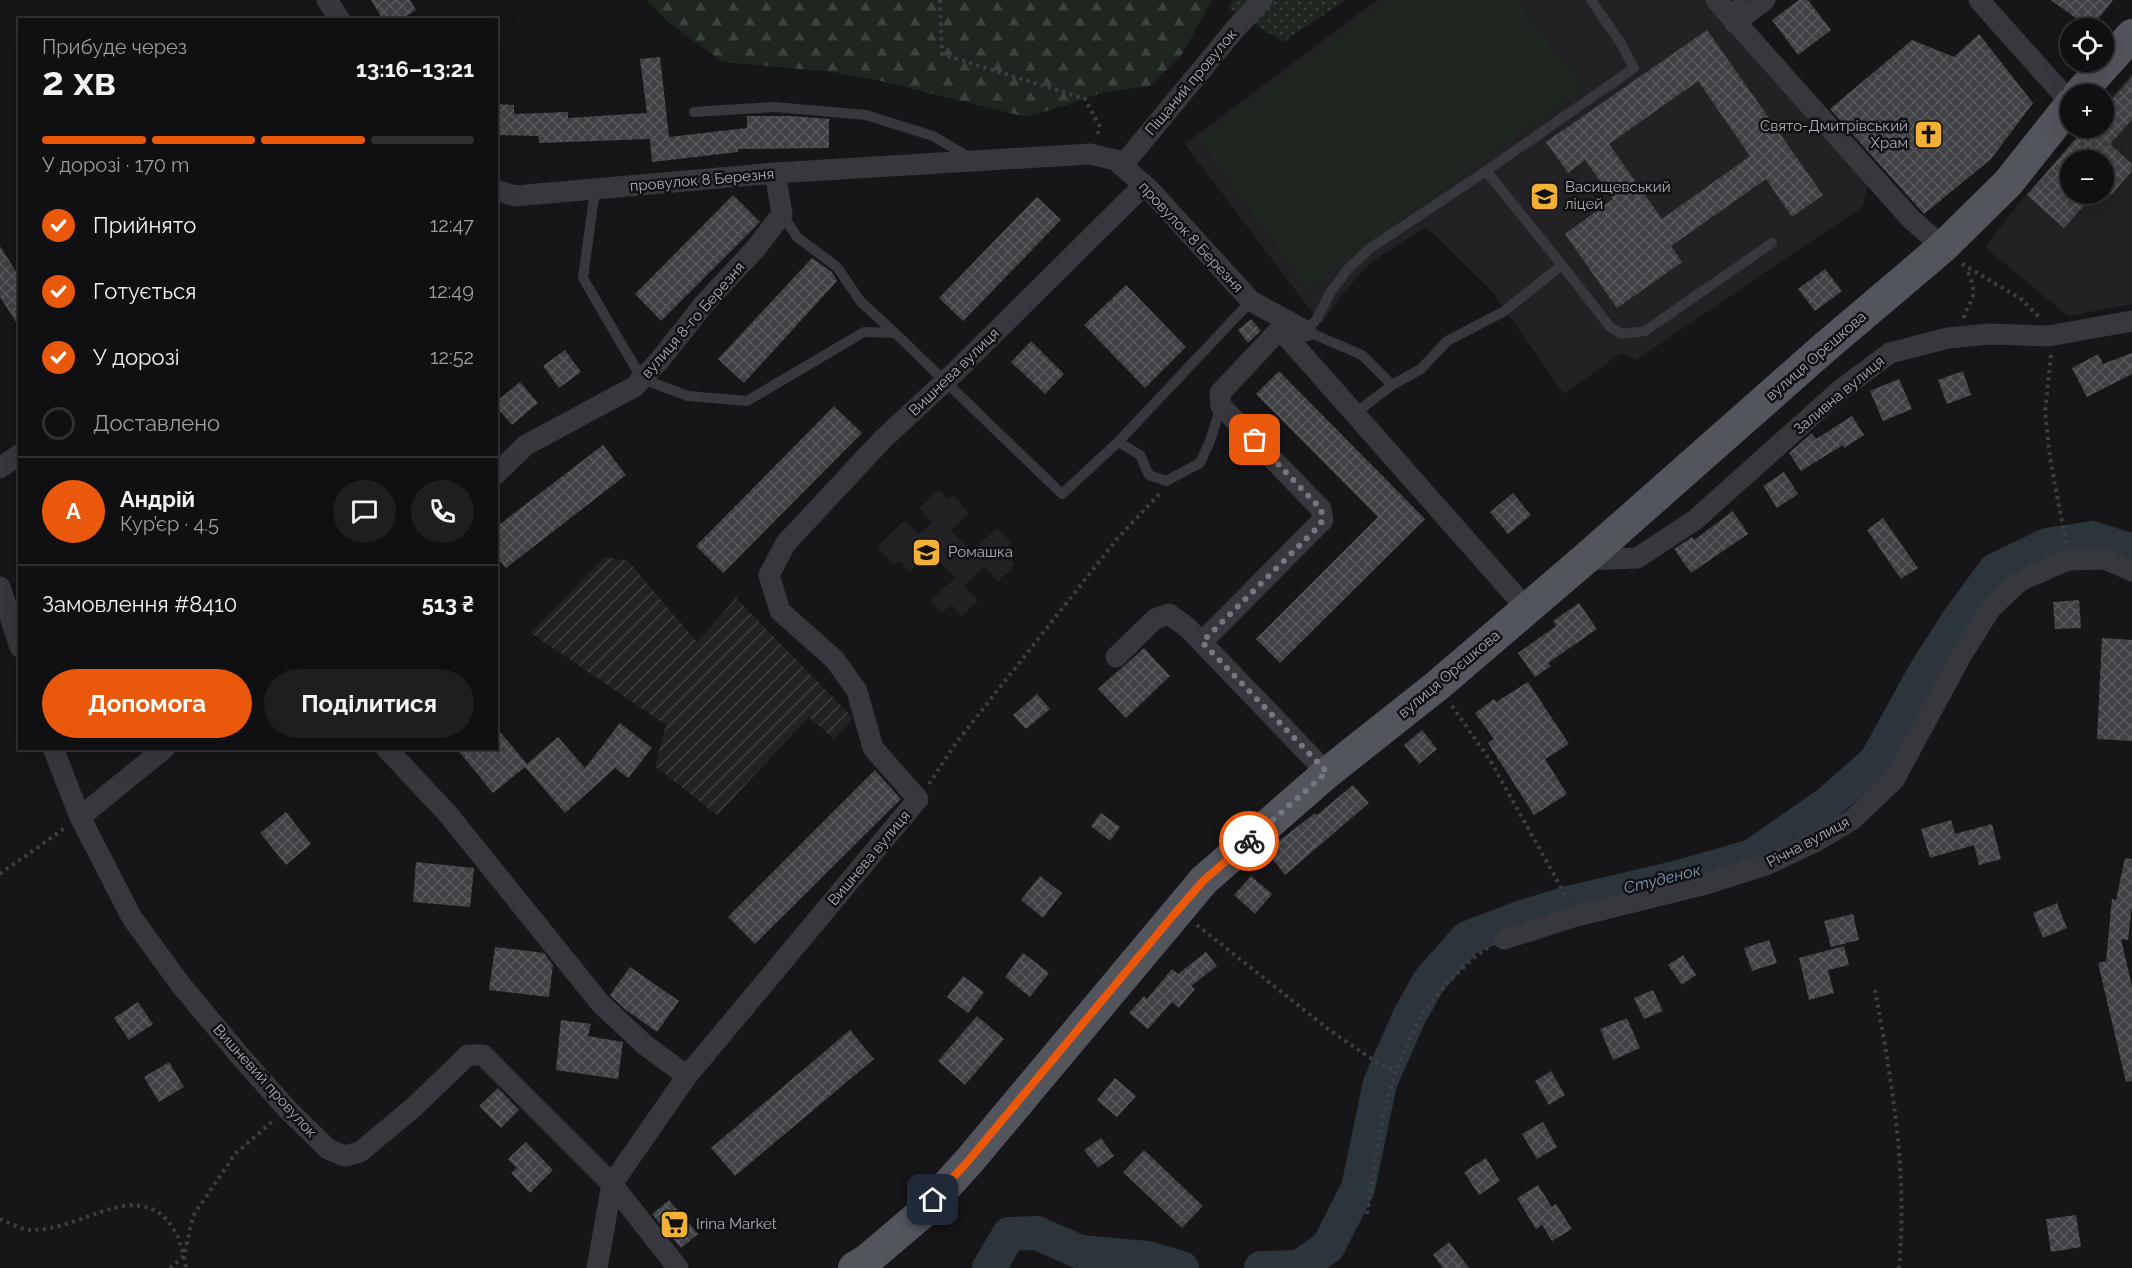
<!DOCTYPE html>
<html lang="uk">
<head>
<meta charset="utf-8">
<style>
  body { margin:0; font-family:Raleway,sans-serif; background:#1e1e20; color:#f1f3f6; height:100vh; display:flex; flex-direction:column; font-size:22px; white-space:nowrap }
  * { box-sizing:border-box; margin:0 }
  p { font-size:20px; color:#9c9d9f }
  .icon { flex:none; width:33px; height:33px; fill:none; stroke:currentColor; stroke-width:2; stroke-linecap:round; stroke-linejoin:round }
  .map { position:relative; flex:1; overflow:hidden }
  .panel { position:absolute; left:18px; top:18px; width:480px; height:732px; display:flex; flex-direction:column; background:#101012; border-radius:0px; box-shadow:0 6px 24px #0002,0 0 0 2px #303032 }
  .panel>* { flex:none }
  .tools { position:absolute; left:2060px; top:18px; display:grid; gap:12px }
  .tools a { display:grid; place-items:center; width:54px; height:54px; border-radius:50%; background:#101012; box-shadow:0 6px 24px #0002,0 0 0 2px #303032; font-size:30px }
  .pin { position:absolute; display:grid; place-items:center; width:51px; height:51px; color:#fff; margin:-26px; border-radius:12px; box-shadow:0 3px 9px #0006 }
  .courier { position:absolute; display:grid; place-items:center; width:60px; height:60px; margin:-30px; border:4px solid #ea580c; border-radius:50%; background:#fff; color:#222; box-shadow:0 2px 8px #0007 }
  .summary em { font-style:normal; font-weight:700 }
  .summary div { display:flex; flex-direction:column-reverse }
  .summary { display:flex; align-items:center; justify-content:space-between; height:102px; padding:0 24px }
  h1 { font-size:39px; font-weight:700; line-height:45px }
  .bar { display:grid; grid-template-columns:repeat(4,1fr); gap:9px 6px; align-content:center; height:72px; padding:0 24px }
  .bar i { height:8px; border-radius:4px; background:#303032 }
  .bar .on { background:#ea580c }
  .bar p { grid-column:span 4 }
  .line { display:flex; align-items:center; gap:15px; padding:0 24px; border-top:2px solid #303032 }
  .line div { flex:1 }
  .round { display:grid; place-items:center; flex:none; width:63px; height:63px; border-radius:32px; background:#1e1e20 }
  ol { padding:0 24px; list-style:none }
  li { display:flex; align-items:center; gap:18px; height:66px }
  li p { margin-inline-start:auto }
  li .icon { padding:6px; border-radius:50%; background:#ea580c; color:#fff; stroke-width:4 }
  li:last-child { color:#9c9d9f }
  li i { width:33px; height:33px; border:3px solid #303032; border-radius:50% }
  .action { display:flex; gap:12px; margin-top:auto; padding:12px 24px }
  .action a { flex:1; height:69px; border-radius:36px; background:#ea580c; color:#fff; font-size:24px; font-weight:700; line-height:69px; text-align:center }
  .action a+a { background:#1e1e20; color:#f1f3f6 }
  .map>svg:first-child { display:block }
</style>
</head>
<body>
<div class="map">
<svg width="2132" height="1268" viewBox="0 0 2132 1268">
  <defs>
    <pattern id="industrial-furrows" width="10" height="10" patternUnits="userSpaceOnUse" patternTransform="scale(1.5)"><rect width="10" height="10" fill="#222225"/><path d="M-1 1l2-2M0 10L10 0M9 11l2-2" fill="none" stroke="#3f3f43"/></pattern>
    <pattern id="grass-dots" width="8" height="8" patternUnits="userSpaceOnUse" patternTransform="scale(1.5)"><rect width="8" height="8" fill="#1e261f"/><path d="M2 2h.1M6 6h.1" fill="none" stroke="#3c433d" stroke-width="1.8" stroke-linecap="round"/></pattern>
    <pattern id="forest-firs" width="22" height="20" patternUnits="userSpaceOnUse" patternTransform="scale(1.5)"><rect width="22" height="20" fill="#1e261f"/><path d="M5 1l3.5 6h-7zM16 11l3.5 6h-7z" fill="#3c433d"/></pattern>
    <pattern id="building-cross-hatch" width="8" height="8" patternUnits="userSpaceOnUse" patternTransform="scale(1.5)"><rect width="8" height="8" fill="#404145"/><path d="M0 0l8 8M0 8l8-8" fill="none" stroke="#595a5e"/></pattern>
  </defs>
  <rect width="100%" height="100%" fill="#161618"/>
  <path fill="#222225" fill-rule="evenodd" d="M1377,0H1713L1868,185L1862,207L1636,360L1621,353L1564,394L1492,291L1426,227L1371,262L1344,292L1321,324L1185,144Z
    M2132,73V304L2068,316L1985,247L2024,197L2085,128H2103V107ZM2070,160H2103V194H2070Z
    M939,489L949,499L953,495L969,513L951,531L972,552L997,528L1011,543L1003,552L1015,565L998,581L984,567L964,586L978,601L962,616L951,604L942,613L931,601L955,578L931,553L910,572L899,560L894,565L877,547L905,520L919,534L932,522L919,508Z"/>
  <path fill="url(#industrial-furrows)" d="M605,557L628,561L697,642L736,598L853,718L834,739L809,717L717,815L655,766L666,725L531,633Z"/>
  <path fill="url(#grass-dots)" d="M1232,0H1346L1283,42L1229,8Z"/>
  <path fill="url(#forest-firs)" d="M646,0H1212L1181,56L1150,86L1104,92L1067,105L1026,117L881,81L833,72L723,62L668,22Z"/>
  <path fill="#1e261f" d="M1387,0H1517L1582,88L1308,289L1198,139Z"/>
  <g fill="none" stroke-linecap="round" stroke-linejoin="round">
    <path stroke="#2c353c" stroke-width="34" d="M989,1268L1009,1234L1037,1233L1080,1252L1147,1258L1182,1268
      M1261,1268L1299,1267L1328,1247L1358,1188L1380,1083L1409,1017L1429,981L1467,938L1519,918L1568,903L1679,877L1752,856L1827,804L1876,761L1925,672L1961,616L1995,570L2047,545L2092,538L2132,551"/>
  </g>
  <path fill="url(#building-cross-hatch)" fill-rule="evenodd" d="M371,0H410L416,10L400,20H383Z
    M1799,0H1808L1831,30L1798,55L1772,20Z
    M2051,0H2113L2091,28H2089Z
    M1707,30L1823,195L1792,217L1766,179L1671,246L1682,262L1617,308L1565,234L1613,199L1585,160L1568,173L1546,142ZM1698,81L1750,156L1662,219L1609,144Z
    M1979,34L2033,103L1991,159L1924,214L1830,109L1912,40L1954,57Z
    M660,57L669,137L747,128V116H791L829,119V148L738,149V152L652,162L650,139L539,143L538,136L496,135V104L514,105V114L568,112V118L647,113L640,59Z
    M2132,77V120L2110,144L2132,164V171L2111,195L2103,188V160H2070V194H2094L2064,228L2027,195L2085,128H2103V109Z
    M733,195L760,222L661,321L635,294Z
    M1037,197L1061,220L963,321L939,298Z
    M0,246L20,278V328L0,297Z
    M812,258L832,272L837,281L744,383L718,359Z
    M1825,269L1842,291L1815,311L1798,289Z
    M1126,285L1186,347L1145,388L1084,325Z
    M1251,319L1261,331L1248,343L1238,330Z
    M1031,341L1064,374L1045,394L1011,362Z
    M565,350L581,372L559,388L543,366Z
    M2132,353V374L2087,397L2072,368L2098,354L2103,364Z
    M1279,371L1425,519L1280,663L1256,639L1378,517L1256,394Z
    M1963,371L1971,395L1947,404L1938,380Z
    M1899,379L1912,409L1883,421L1870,391Z
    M520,382L538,403L512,425L496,407V402Z
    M834,406L862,433L723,573L696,546Z
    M1852,416L1864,435L1844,448L1843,445L1801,471L1789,453L1812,433L1816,439Z
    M603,445L626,475L506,568L496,556V527Z
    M1784,472L1798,494L1777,508L1763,486Z
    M1513,493L1531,515L1508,534L1490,512Z
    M1733,511L1748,534L1691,573L1674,549L1692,537L1694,540Z
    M1883,518L1918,568L1901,579L1867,530Z
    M2079,600L2081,628L2055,629L2053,602Z
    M1579,603L1597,629L1548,663L1551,666L1535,677L1518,653L1556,626L1553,621Z
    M2102,638L2132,640V741L2097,739Z
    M1144,648L1170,676L1126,718L1098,689Z
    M1528,682L1569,744L1545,759L1567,794L1534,815L1488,743L1494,739L1475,713L1494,699L1496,702Z
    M1037,694L1050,709L1026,729L1013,715Z
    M620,723L652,748L628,778L615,768L565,813L525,767L493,793L456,748H496V727L527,764L558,737L585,768Z
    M1422,730L1437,749L1419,764L1404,745Z
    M875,770L901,799L755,944L728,917Z
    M1353,785L1369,803L1285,875L1266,851L1315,813L1317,815Z
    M286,812L311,844L286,865L260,833Z
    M1101,813L1120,827L1110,841L1091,826Z
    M1951,820L1955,834L1992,824L2001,859L1979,865L1974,845L1930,858L1921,829Z
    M2125,858L2132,859V905L2128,940L2121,939L2132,986V1081L2126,1082L2098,963L2106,961L2112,899L2116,900Z
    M416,862L474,868L470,907L413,902Z
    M1040,876L1062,893L1043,918L1021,900Z
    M1251,876L1272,894L1255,914L1234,895Z
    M2057,903L2067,928L2043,938L2033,913Z
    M1853,914L1859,940L1831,947L1824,921Z
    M1769,940L1777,963L1752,971L1744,948Z
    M1844,946L1849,965L1828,970L1834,993L1809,1000L1799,958Z
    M495,947L544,953L553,965L549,997L489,990Z
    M1206,952L1217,966L1191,986L1195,989L1179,1008L1172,1002L1148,1029L1129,1013L1144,996L1147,999L1172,969L1178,974Z
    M1023,953L1049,973L1030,997L1005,977Z
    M1683,955L1696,975L1682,985L1668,965Z
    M630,967L679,1001L657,1032L626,1010L610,995Z
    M963,976L984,992L968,1013L947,997Z
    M1653,990L1663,1011L1644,1019L1634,998Z
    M138,1002L153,1024L129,1040L114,1018Z
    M977,1016L1004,1039L965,1085L938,1061Z
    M1627,1018L1640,1048L1613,1060L1600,1029Z
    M561,1020L591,1024L588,1036L623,1042L618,1079L556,1070Z
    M850,1030L874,1059L735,1176L711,1148Z
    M169,1062L184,1087L159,1102L144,1077Z
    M1551,1071L1565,1095L1549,1105L1535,1081Z
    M1115,1078L1136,1096L1117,1117L1097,1100Z
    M498,1088L519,1110L501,1128L479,1106Z
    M1543,1122L1557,1147L1537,1159L1522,1134Z
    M1101,1138L1114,1156L1098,1168L1084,1150Z
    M526,1142L553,1170L530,1193L511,1173L517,1168L508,1159Z
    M1144,1150L1203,1206L1182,1228L1123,1172Z
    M1486,1158L1500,1181L1479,1195L1464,1172Z
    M1538,1185L1552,1207L1556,1204L1572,1229L1552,1241L1542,1225L1536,1229L1517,1198Z
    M669,1200L698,1234L681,1248L652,1214Z
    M2076,1215L2081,1247L2051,1252L2046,1219Z
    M1449,1242L1469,1268H1443L1433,1255Z"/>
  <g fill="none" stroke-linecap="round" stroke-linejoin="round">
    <path stroke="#3d3f44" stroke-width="4" stroke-dasharray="3 4.5" stroke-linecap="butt" d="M940,0L942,54L1085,99L1100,127L1097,136
      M1962,264L2020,298L2039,317
      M1964,318C1965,311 1969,306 1972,299C1976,289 1970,278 1967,269
      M2051,355L2045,412L2050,458L2066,543
      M1452,706L1490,760L1568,900
      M929,784L956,743L1117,539L1161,492
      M0,874L65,828
      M1197,925L1328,1029L1379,1064L1396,1070
      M1875,990C1892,1081 1908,1176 1899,1268
      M1367,1214L1383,1115L1396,1070L1422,1013L1450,980L1477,955L1488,948
      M0,1219C9,1223 21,1229 30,1230C64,1230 91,1212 123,1206C165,1200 181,1233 186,1268
      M170,1268L184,1256L193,1216L235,1154L273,1121"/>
    <path stroke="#37383d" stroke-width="10" d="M1727,13L1741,0
      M694,112L774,107L866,115L933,136L972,159
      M1486,171L1562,265
      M595,190L583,278L642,379L688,396L747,401L864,332L895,333L1062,494L1118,442L1251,301
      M782,214L797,237L837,267L861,302L895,333
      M1392,385L1362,355L1306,331L1316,320L1330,293L1347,270L1369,249L1486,171L1634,68L1620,42L1591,0
      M1354,414L1392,385L1421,369L1447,341L1503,312L1562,265L1610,327L1622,334L1645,331L1772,243
      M1118,442L1140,455L1149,475L1166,481L1200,463L1210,441L1221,406"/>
    <path stroke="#37383d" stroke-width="21" d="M327,0L340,20
      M1716,0L1911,219L1943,247
      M1979,0L2070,102
      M1735,23L1765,0
      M1122,166L1236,28L1262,0
      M496,190L515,196L775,173L1090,154L1115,160L1149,189L1251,301L1306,331L1280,329L1527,609
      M0,468L20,454
      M496,474L526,445L634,387L659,361L704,304L756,248L782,214L775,173
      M1584,560L1637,558L1695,520L1839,391L1890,353L1948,338L1989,334L2048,336L2132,321
      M0,587L20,647
      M1202,642L1323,520L1321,509L1221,406L1220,393L1280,329
      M1116,657L1155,619L1169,614L1188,628L1327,773
      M53,748L80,817L132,918L181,985L241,1057L287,1109L328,1149L345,1156L360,1152L414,1107L468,1055H483L612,1184L678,1268
      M386,748L447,813L601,1004L645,1045L687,1076
      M80,817L165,748
      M1504,939L1573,917L1706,884L1766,865L1815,842L1852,820L1894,780L1961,656L1991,608L2020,581L2068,560L2105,559L2132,571
      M597,1268L612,1184L687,1076L918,799L873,748L857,691L835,660L780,611L769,575L786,543L882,440L952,375L1144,185"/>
    <path stroke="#53555c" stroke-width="32" d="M2079,94L2132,35
      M854,1268L867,1260L921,1214L970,1160L1204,880L1327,773L1438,685L1584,560L1824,348L1943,247L2008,183L2070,105"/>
  </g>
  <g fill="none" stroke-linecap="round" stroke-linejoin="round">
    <path stroke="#757880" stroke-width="6" stroke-dasharray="0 10.8" d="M1249,841L1327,772L1202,642L1315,530L1323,520L1321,509L1255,440"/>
    <path stroke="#ea580c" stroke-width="8" d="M933,1200L969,1160L1176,912L1204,880L1249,841"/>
  </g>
  <defs>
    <symbol id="church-square" viewBox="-11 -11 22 22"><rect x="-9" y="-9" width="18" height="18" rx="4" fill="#f2b134" stroke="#111113"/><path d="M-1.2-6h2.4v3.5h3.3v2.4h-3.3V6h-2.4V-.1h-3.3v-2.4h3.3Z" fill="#111"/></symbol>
    <symbol id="school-square" viewBox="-11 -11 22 22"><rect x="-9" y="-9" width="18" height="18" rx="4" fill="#f2b134" stroke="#111113"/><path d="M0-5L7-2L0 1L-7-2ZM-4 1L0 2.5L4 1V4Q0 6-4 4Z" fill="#111"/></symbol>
    <symbol id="supermarket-square" viewBox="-11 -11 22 22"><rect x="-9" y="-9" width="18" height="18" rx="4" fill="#f2b134" stroke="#111113"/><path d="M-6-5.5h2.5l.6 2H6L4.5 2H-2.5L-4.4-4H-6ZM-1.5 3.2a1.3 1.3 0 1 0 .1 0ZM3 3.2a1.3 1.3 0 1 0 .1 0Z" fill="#111"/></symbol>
  </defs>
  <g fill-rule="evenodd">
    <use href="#church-square" x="1912" y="118" width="33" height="33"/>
    <use href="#school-square" x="1528" y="180" width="33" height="33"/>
    <use href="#school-square" x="910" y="536" width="33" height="33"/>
    <use href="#supermarket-square" x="658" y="1208" width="33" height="33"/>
  </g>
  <g text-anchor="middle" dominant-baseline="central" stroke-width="5" stroke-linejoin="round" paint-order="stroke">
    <g font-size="15" fill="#a8adb8" stroke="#111113">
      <text transform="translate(1191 82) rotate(-50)">Піщаний провулок</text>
      <text transform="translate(702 180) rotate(-5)">провулок 8 Березня</text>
      <text transform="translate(1191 237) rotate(47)">провулок 8 Березня</text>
      <text transform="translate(693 320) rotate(-49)">вулиця 8-го Березня</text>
      <text transform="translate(1816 356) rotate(-41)">вулиця Орєшкова</text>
      <text transform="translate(954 372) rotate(-44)">Вишнева вулиця</text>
      <text transform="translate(1839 395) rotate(-40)">Заливна вулиця</text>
      <text transform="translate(1449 674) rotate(-40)">вулиця Орєшкова</text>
      <text transform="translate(1808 842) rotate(-28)">Річна вулиця</text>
      <text transform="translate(869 858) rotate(-50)">Вишнева вулиця</text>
      <text transform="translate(265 1081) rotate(48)">Вишневий провулок</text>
    </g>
    <g font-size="15" fill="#a8adb8" stroke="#111113" text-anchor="start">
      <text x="1908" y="126" text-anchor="end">Свято-Дмитрівський<tspan x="1908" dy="17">Храм</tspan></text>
      <text x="1565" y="187">Васищевський<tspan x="1565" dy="17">ліцей</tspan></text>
      <text x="948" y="552">Ромашка</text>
      <text x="696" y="1224">Irina Market</text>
    </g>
    <g font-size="16" font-style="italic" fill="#7f9bb3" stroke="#111113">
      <text transform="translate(1662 879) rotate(-14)">Студенок</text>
    </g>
  </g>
</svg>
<div class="tools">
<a><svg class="icon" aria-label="locate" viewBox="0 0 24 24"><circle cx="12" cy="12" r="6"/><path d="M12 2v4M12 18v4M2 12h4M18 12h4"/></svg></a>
<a>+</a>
<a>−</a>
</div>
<div class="pin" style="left:1255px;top:440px;background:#ea580c"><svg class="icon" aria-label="bag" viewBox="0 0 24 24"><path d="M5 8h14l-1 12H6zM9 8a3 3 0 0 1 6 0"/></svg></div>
<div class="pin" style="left:933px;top:1200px;background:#1f2937"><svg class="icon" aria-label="home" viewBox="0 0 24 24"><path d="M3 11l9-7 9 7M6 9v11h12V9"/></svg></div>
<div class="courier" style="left:1249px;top:841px"><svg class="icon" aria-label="bike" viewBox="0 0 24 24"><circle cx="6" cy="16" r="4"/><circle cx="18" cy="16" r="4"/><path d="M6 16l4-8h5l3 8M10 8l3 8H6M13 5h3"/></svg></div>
<section class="panel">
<div class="summary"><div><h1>2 хв</h1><p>Прибуде через</p></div><em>13:16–13:21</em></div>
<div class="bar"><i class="on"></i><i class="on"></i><i class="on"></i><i></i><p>У дорозі · 170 m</p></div>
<ol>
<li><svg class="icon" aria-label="check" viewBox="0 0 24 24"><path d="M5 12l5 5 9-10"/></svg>Прийнято<p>12:47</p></li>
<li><svg class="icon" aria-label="check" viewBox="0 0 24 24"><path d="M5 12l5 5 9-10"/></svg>Готується<p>12:49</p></li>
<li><svg class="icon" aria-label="check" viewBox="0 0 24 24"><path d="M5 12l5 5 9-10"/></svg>У дорозі<p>12:52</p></li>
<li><i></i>Доставлено</li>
</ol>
<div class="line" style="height:108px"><b class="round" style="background:#ea580c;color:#fff">А</b><div><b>Андрій</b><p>Кур’єр · 4.5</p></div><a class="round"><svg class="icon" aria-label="chat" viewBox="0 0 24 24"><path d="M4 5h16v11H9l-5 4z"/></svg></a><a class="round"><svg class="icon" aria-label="phone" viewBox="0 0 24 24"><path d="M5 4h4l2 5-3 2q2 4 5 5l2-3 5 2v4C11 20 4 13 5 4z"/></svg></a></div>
<div class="line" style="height:78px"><div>Замовлення #8410</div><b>513 ₴</b></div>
<div class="action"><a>Допомога</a><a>Поділитися</a></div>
</section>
</div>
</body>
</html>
